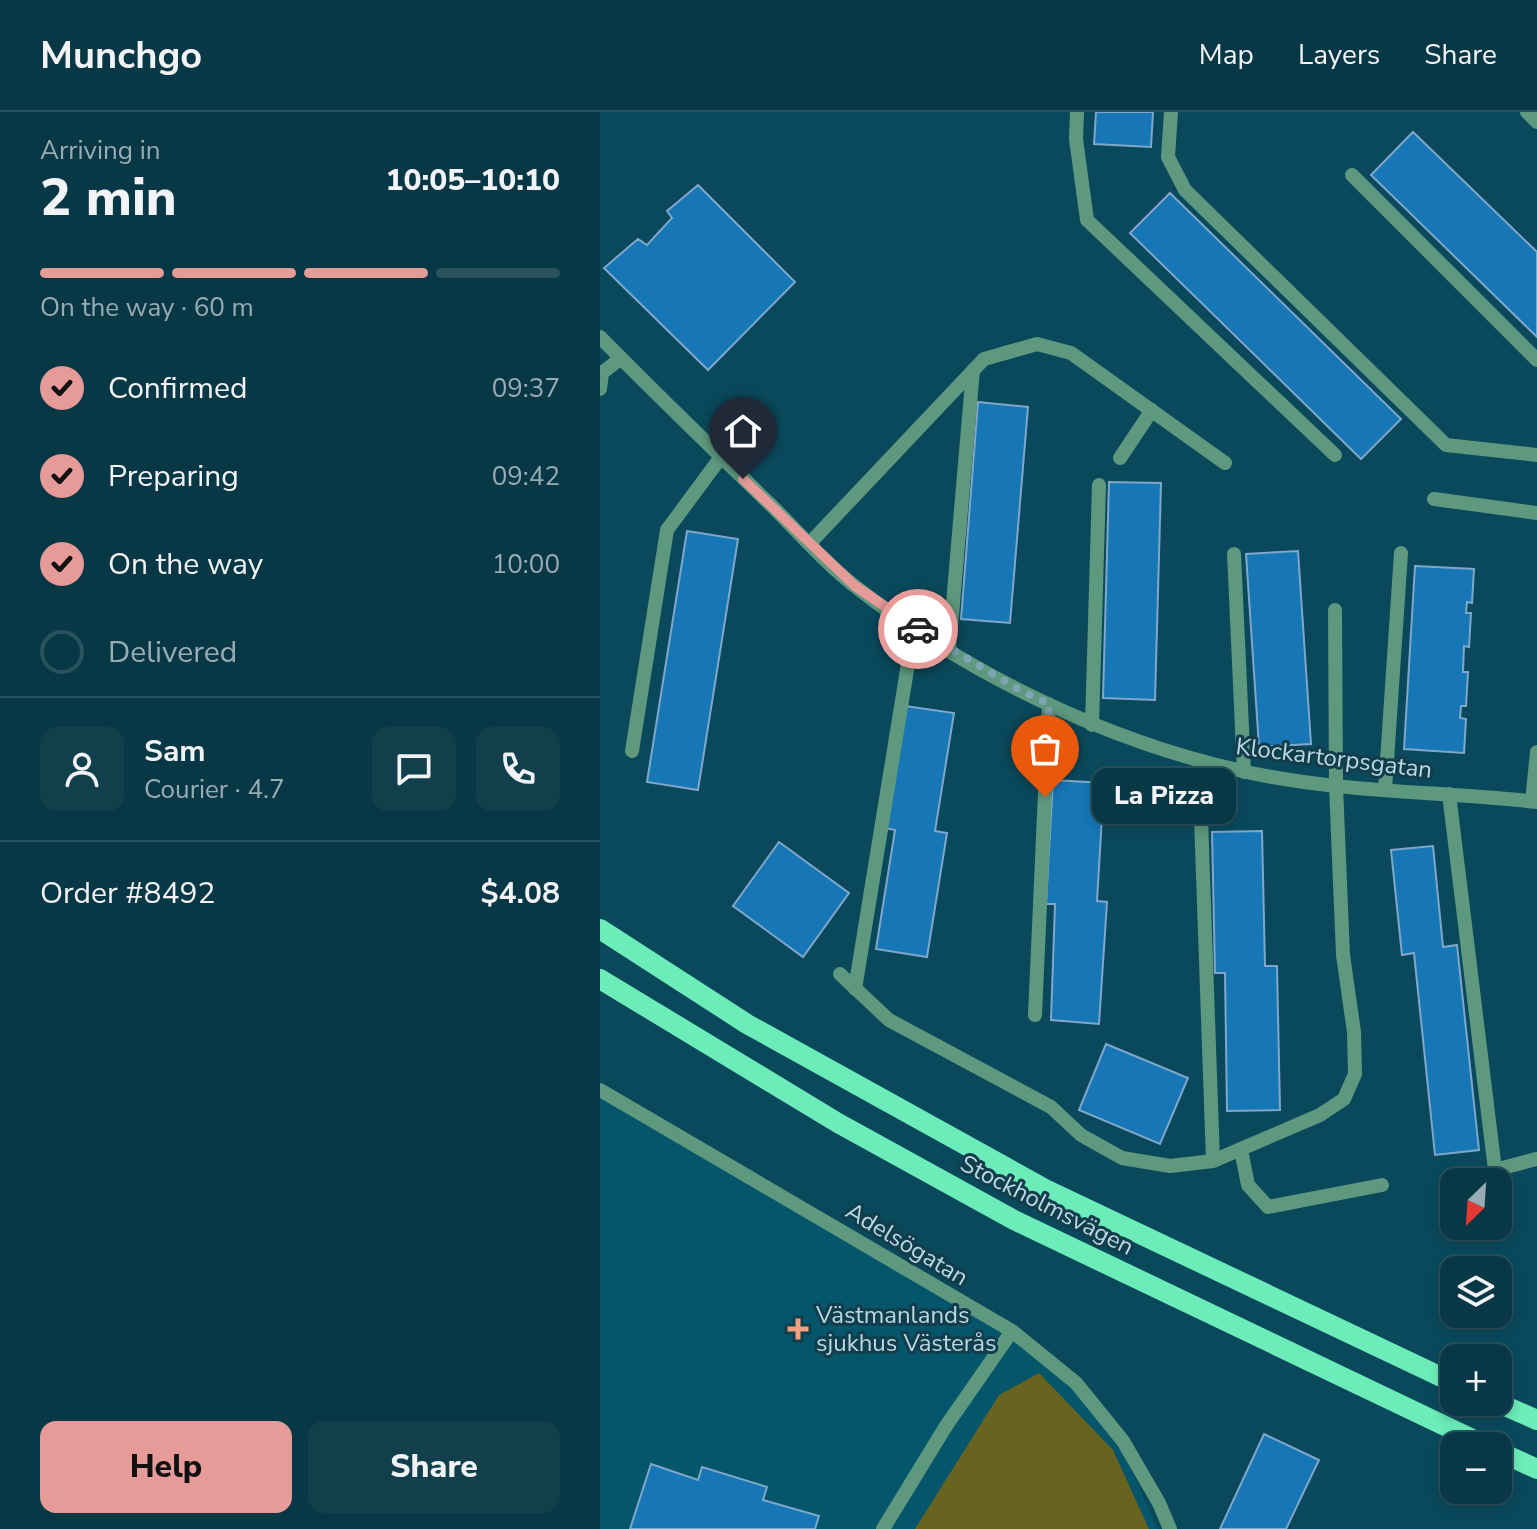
<!DOCTYPE html>
<html lang="en">
<head>
<meta charset="utf-8">
<style>
  body { margin:0; font-family:"Nunito Sans",sans-serif; background:#113f4c; color:#f1f3f6; height:100vh; display:flex; flex-direction:column; font-size:30px; white-space:nowrap }
  * { box-sizing:border-box; margin:0 }
  p { font-size:26px; color:#98acb3 }
  .icon { flex:none; width:44px; height:44px; fill:none; stroke:currentColor; stroke-width:2; stroke-linecap:round; stroke-linejoin:round }
  .map { position:relative; flex:1; overflow:hidden }
  .details { display:flex; flex-direction:column; background:#083745; width:600px }
  .details>* { flex:none }
  .needle { width:52px; rotate:205deg }
  .controls { position:absolute; left:840px; top:1056px; display:grid; gap:16px }
  .controls a { display:grid; place-items:center; width:72px; height:72px; border-radius:16px; background:#083745; box-shadow:0 4px 12px #0003,0 0 0 2px #29515e; font-size:40px }
  .pin { position:absolute; display:grid; place-items:center; width:68px; height:68px; color:#fff; margin:-82px -34px; border-radius:50% 50% 50% 0; rotate:-45deg; box-shadow:0 0 8px #0007 }
  .pin .icon { rotate:45deg }
  .courier { position:absolute; display:grid; place-items:center; width:80px; height:80px; margin:-40px; border:6px solid #e69b98; border-radius:50%; background:#fff; color:#222; box-shadow:0 2px 10px #0007 }
  .bubble { position:absolute; height:56px; border-radius:16px; background:#083745; box-shadow:0 4px 12px #0003,0 0 0 2px #29515e; font-size:26px; font-weight:800; line-height:56px; text-align:center }
  .headline em { font-style:normal; font-weight:800 }
  .headline div { display:flex; flex-direction:column-reverse }
  .headline { display:flex; align-items:center; justify-content:space-between; height:136px; padding:0 40px }
  h1 { font-size:52px; font-weight:800; line-height:60px }
  .bar { display:grid; grid-template-columns:repeat(4,1fr); gap:12px 8px; align-content:center; height:96px; padding:0 40px }
  .bar i { height:10px; border-radius:6px; background:#29515e }
  .bar .on { background:#e69b98 }
  .bar p { grid-column:span 4 }
  .line { display:flex; align-items:center; gap:20px; padding:0 40px; border-top:2px solid #29515e }
  .line div { flex:1 }
  .round { display:grid; place-items:center; flex:none; width:84px; height:84px; border-radius:16px; background:#113f4c }
  ol { padding:0 40px; list-style:none }
  li { display:flex; align-items:center; gap:24px; height:88px }
  li p { margin-inline-start:auto }
  li .icon { padding:8px; border-radius:50%; background:#e69b98; color:#111; stroke-width:4 }
  li:last-child { color:#98acb3 }
  li i { width:44px; height:44px; border:4px solid #29515e; border-radius:50% }
  .primary-button { display:flex; gap:16px; margin-top:auto; padding:16px 40px }
  .primary-button a { flex:1; height:92px; border-radius:16px; background:#e69b98; color:#111; font-size:32px; font-weight:800; line-height:92px; text-align:center }
  .primary-button a+a { background:#113f4c; color:#f1f3f6 }
  header { display:flex; align-items:center; gap:48px; box-sizing:border-box; height:112px; padding:0 40px; background:#083745; border-bottom:2px solid #29515e }
  header strong { font-size:38px }
  nav { display:flex; gap:44px; margin-inline-start:auto; font-size:28px }
  main { display:flex; flex:1; min-height:0 }
  .map>svg:first-child { display:block }
</style>
</head>
<body>
<header>
<strong>Munchgo</strong>
<nav><a>Map</a><a>Layers</a><a>Share</a></nav>
</header>
<main>
<section class="details">
<div class="headline"><div><h1>2 min</h1><p>Arriving in</p></div><em>10:05–10:10</em></div>
<div class="bar"><i class="on"></i><i class="on"></i><i class="on"></i><i></i><p>On the way · 60 m</p></div>
<ol>
<li><svg class="icon" aria-label="check" viewBox="0 0 24 24"><path d="M5 12l5 5 9-10"/></svg>Confirmed<p>09:37</p></li>
<li><svg class="icon" aria-label="check" viewBox="0 0 24 24"><path d="M5 12l5 5 9-10"/></svg>Preparing<p>09:42</p></li>
<li><svg class="icon" aria-label="check" viewBox="0 0 24 24"><path d="M5 12l5 5 9-10"/></svg>On the way<p>10:00</p></li>
<li><i></i>Delivered</li>
</ol>
<div class="line" style="height:144px"><a class="round"><svg class="icon" aria-label="person" viewBox="0 0 24 24"><circle cx="12" cy="8" r="4"/><path d="M4 21q1-7 8-7t8 7"/></svg></a><div><b>Sam</b><p>Courier · 4.7</p></div><a class="round"><svg class="icon" aria-label="chat" viewBox="0 0 24 24"><path d="M4 5h16v11H9l-5 4z"/></svg></a><a class="round"><svg class="icon" aria-label="phone" viewBox="0 0 24 24"><path d="M5 4h4l2 5-3 2q2 4 5 5l2-3 5 2v4C11 20 4 13 5 4z"/></svg></a></div>
<div class="line" style="height:104px"><div>Order #8492</div><b>$4.08</b></div>
<div class="primary-button"><a>Help</a><a>Share</a></div>
</section>
<div class="map">
<svg width="937" height="1417" viewBox="0 0 937 1417">
  <rect width="100%" height="100%" fill="#0a495c"/>
  <path fill="#05566b" d="M0,983L338,1179L456,1256L514,1321L558,1417H0Z"/>
  <path fill="#68631e" d="M439,1261L513,1338L549,1417H315L399,1283Z"/>
  <path fill="#1676b6" stroke="#7fa7ca" stroke-width="2" d="M496,0H553L551,35L494,32Z
    M813,20L937,140V225L771,63Z
    M98,73L195,170L108,258L4,156L38,127L47,133L72,106L67,99Z
    M570,81L801,307L761,347L530,121Z
    M378,290L428,295L410,511L361,507Z
    M509,370L561,371L555,588L503,586Z
    M87,419L138,427L98,678L47,670Z
    M698,439L711,632L659,635L646,442Z
    M815,454L874,457L872,491L867,490L866,501H871L869,535L864,534L863,560H868L866,594H861L860,606L866,607L864,641L804,637Z
    M305,594L354,601L335,719L347,721L327,845L276,837L295,718L285,716Z
    M453,668L504,671L497,789L507,790L499,912L451,908L455,792H446Z
    M662,719L665,854H677L680,998L627,999L625,861H615L612,720Z
    M179,730L249,781L203,845L133,794Z
    M833,734L843,835L857,833L879,1038L835,1043L814,841L802,843L791,738Z
    M506,932L588,966L560,1032L479,998Z
    M664,1322L719,1348L686,1417H620Z
    M51,1352L98,1368L102,1355L167,1375L163,1388L219,1404L215,1417H30Z"/>
  <g fill="none" stroke-linecap="round" stroke-linejoin="round">
    <path stroke="#5e987e" stroke-width="14" d="M477,0L476,27L487,108L735,343
      M571,0L568,45L585,78L846,333L937,343
      M927,0L937,10
      M752,63L937,248
      M0,225C57,283 115,339 173,395C200,422 226,452 256,475C366,561 506,629 642,659C738,681 839,679 937,690
      M0,277L2,261L21,246
      M520,346L552,298
      M834,387L937,401
      M210,431L384,247L437,232L471,241L625,351
      M634,442L644,660
      M349,538L373,258
      M492,613L499,373
      M32,639L67,418L121,345
      M599,649L613,1049
      M785,678L801,441
      M849,682L895,1058L936,1047
      M932,689L937,640
      M240,862L289,908L451,995L481,1023L522,1046L570,1054L613,1049L720,1003L744,987L755,962L754,920L743,843L736,674L735,498
      M255,877L314,515
      M435,903L449,592
      M0,978L412,1219L476,1271L523,1329L559,1391L570,1417
      M641,1038L648,1073L668,1095L782,1073
      M283,1417L346,1314L412,1219"/>
    <path stroke="#6becb9" stroke-width="20" d="M0,817L147,912L445,1077L854,1271
      M0,867L238,1011L414,1108L887,1334
      M896,1290L937,1308
      M898,1339L937,1357"/>
  </g>
  <g fill="none" stroke-linecap="round" stroke-linejoin="round">
    <path stroke="#7da5b3" stroke-width="8" stroke-dasharray="0 14.4" d="M318,517L418,577L449,592L445,685"/>
    <path stroke="#e69b98" stroke-width="10" d="M143,367L255,474L318,517"/>
  </g>
  <path fill="#f1a17d" stroke="#113d4c" stroke-width="3" d="M194 1205h8v8h8v8h-8v8h-8v-8h-8v-8h8z"/>
  <g text-anchor="middle" dominant-baseline="central" stroke-width="6" stroke-linejoin="round" paint-order="stroke">
    <g font-size="24" fill="#bbd7e2" stroke="#113d4c">
      <text transform="translate(734 646) rotate(7)">Klockartorpsgatan</text>
      <text transform="translate(447 1093) rotate(27)">Stockholmsvägen</text>
      <text transform="translate(307 1132) rotate(31)">Adelsögatan</text>
    </g>
    <g font-size="24" fill="#bbd7e2" stroke="#113d4c" text-anchor="start">
      <text x="216" y="1203">Västmanlands<tspan x="216" dy="28">sjukhus Västerås</tspan></text>
    </g>
  </g>
</svg>
<div class="controls">
<a><svg class="needle" viewBox="-14 -14 28 28"><path d="M0-13l5 13h-10z" fill="#e53935"/><path d="M0 13l5-13h-10z" fill="#98acb3"/></svg></a>
<a><svg class="icon" aria-label="layers" viewBox="0 0 24 24"><path d="M12 4l9 5-9 5-9-5zM3 14l9 5 9-5"/></svg></a>
<a>+</a>
<a>−</a>
</div>
<div class="pin" style="left:445px;top:685px;background:#ea580c"><svg class="icon" aria-label="bag" viewBox="0 0 24 24"><path d="M5 8h14l-1 12H6zM9 8a3 3 0 0 1 6 0"/></svg></div>
<div class="pin" style="left:143px;top:367px;background:#1f2937"><svg class="icon" aria-label="home" viewBox="0 0 24 24"><path d="M3 11l9-7 9 7M6 9v11h12V9"/></svg></div>
<div class="courier" style="left:318px;top:517px"><svg class="icon" aria-label="car" viewBox="0 0 24 24"><path d="M5 17H2v-5l4-1 3-4h7l3 4 3 1v5h-3M9 17h6M6 11h13"/><circle cx="7" cy="17" r="2"/><circle cx="17" cy="17" r="2"/></svg></div>
<div class="bubble" style="left:492px;top:656px;width:144px">La Pizza</div>
</div>
</main>
</body>
</html>
